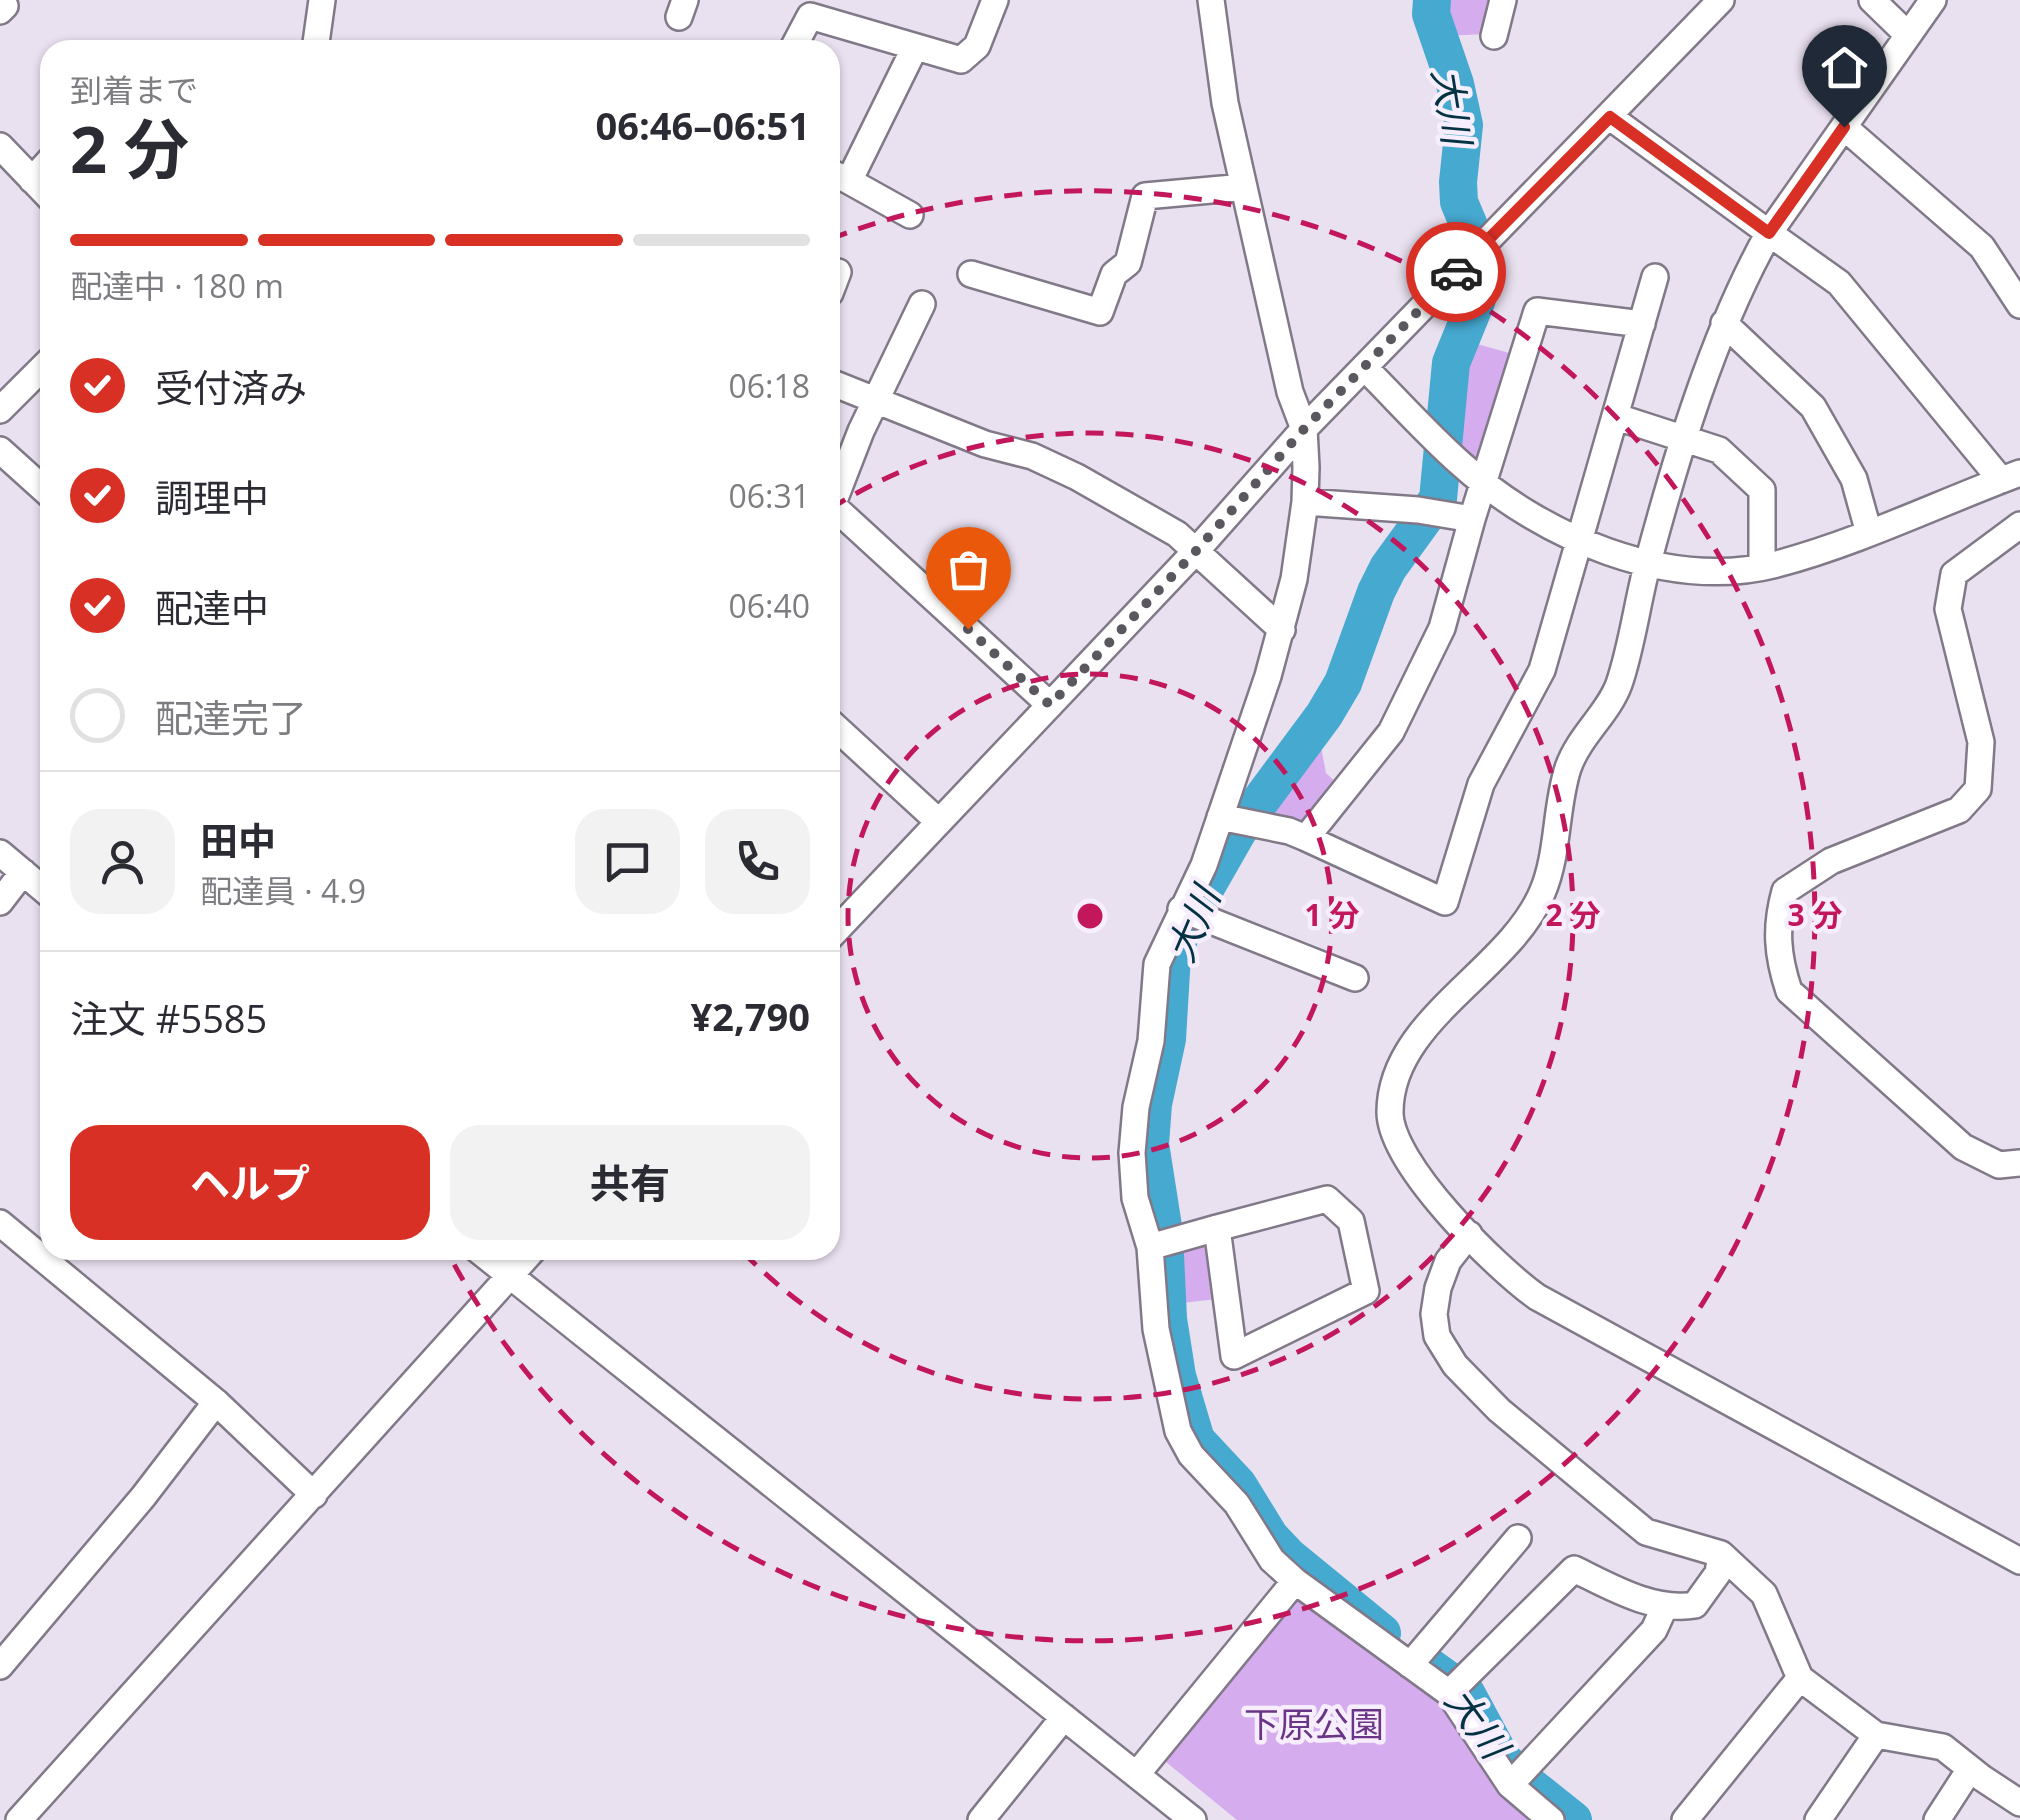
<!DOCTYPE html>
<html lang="ja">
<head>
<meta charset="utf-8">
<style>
  body { margin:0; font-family:"Open Sans","Noto Sans JP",sans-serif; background:#f2f2f3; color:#2b2b33; height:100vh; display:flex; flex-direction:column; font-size:38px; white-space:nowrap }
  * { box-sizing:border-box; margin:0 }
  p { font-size:32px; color:#7c7c81 }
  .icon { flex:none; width:55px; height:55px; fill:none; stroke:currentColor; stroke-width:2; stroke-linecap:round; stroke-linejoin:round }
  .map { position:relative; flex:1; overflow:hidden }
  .sheet { position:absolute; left:40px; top:40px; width:800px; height:1220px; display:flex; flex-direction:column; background:#fff; border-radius:30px; box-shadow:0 2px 8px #0004 }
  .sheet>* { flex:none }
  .pin { position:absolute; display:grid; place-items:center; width:85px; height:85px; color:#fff; margin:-102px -42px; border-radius:50% 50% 50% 0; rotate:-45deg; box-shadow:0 0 10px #0007 }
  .pin .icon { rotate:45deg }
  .courier { position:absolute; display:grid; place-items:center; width:100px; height:100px; margin:-50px; border:8px solid #d93025; border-radius:50%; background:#fff; color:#222; box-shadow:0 2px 12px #0007 }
  .overview em { font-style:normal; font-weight:700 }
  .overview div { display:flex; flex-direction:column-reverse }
  .overview { display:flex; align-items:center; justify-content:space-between; height:170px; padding:0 30px }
  h1 { font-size:65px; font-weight:700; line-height:75px }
  .bar { display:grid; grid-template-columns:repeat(4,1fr); gap:15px 10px; align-content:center; height:120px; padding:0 30px }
  .bar i { height:12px; border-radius:8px; background:#e1e1e2 }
  .bar .selected { background:#d93025 }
  .bar p { grid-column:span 4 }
  .line { display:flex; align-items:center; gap:25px; padding:0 30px; border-top:2px solid #e1e1e2 }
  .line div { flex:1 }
  .round { display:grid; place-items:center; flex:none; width:105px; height:105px; border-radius:30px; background:#f2f2f3 }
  ol { padding:0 30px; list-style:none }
  li { display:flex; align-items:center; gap:30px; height:110px }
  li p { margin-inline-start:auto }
  li .icon { padding:10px; border-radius:50%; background:#d93025; color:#fff; stroke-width:4 }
  li:last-child { color:#7c7c81 }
  li i { width:55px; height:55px; border:5px solid #e1e1e2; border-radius:50% }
  .cta { display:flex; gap:20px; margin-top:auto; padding:20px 30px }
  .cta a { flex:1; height:115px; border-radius:30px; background:#d93025; color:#fff; font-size:40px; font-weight:700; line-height:115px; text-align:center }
  .cta a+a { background:#f2f2f3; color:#2b2b33 }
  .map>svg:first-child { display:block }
</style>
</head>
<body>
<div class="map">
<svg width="2020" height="1820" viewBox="0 0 2020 1820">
  <rect width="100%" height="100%" fill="#eae1f0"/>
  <path fill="#d5adef" d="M1443,0H1496L1486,34L1444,36L1441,16Z
    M1463,340L1520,356L1489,454L1473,461L1448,440L1454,364Z
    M1318,731L1326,773L1342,788L1306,835L1251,820Z
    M1168,1244H1217L1224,1298L1175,1304Z
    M1298,1593L1418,1680L1457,1718L1542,1820H1237L1161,1758Z"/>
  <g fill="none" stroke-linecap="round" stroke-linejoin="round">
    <path stroke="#46a9d0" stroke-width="38" d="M1382,1633L1289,1557L1270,1537L1238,1485L1196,1440L1177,1376L1168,1319L1164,1233L1150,1144L1153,1104L1167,1039L1172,955L1186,922L1238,831L1324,715L1343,683L1376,592L1388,568L1438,499L1451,363L1477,299L1483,259L1459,202L1458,182L1464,125L1455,84L1431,14L1432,0
      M1427,1665L1466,1693L1501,1758L1529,1785L1573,1820"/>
    <defs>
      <path id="minor" d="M1211,0L1225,103L1290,392L1304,429L1306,467L1305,502L1294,579L1268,676L1204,865L1157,964L1151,1041L1136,1107L1132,1153L1135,1198L1150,1247L1156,1329L1178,1431L1191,1455L1237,1504L1272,1560L1295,1581L1449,1693L1510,1785L1551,1820
        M1872,0L1908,35
        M1933,0L1769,233L1839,283L2001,480
        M0,2L5,6L0,11
        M679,17L685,0
        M1494,36L1503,0
        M315,50L322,0
        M792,50L810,16L961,60L977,46L995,0
        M1610,117L1769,233C1714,330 1676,457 1647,566C1637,604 1632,646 1619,684C1608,714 1579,736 1568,768C1555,808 1559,854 1542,893C1508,972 1390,1020 1390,1112C1390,1164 1495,1267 1537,1297L2020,1561
        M1844,127L1982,247L2020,305
        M0,146L50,198
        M830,172L849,181L915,47
        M32,180L50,160
        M849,181L910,215
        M971,274L1100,312L1114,274L1128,263L1145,196L1244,187
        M830,293L838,272
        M1724,323L1813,407L1854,479L1869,533
        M1364,367C1396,399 1427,434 1461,464C1542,537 1668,592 1777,564C1860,542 1939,503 2020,473
        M830,382L985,444L1032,456L1077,477L1177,534L1282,630
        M0,410L50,360
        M1617,417L1719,450L1762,490V567
        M0,450L50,495
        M1305,502L1418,510L1472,519
        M832,505L1050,705
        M830,511L861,431L922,304
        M2020,525L1954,574L1948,609L1981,742L1978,789L1959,810L1831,861L1785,891C1775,927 1777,955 1789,991L1963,1147L1999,1165L2020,1163
        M830,722L939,822
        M1220,817L1289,831L1306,838L1391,732L1442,628L1472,519L1537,311L1642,324
        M1306,838L1445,902L1481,784L1542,670L1655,277
        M0,853L50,895
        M0,902L23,872
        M1181,909L1355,978
        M830,937L1195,552L1304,429L1721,0
        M1327,1199L1351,1221L1366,1291L1234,1356L1217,1228Z
        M0,1223L216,1402L314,1495
        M1469,1234L1448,1261L1438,1288L1434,1314L1437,1336L1455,1365L1499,1410L1646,1532L1721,1554L1764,1594L1800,1678L1876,1735L1943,1747L1982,1778L2020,1803
        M1150,1247L1217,1228
        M478,1250L1193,1820
        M1410,1665L1518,1538
        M0,1666L143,1497L216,1402
        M1449,1693L1574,1569C1611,1587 1653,1612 1695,1605L1718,1573L1721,1554
        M1137,1774L1295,1581
        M1510,1785L1654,1630L1665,1606
        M19,1820L533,1250
        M981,1820L1064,1717
        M1685,1820L1800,1678
        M1818,1820L1876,1735
        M1937,1820L1970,1769"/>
    </defs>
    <use href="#minor" stroke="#817987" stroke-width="30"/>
    <use href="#minor" stroke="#fff" stroke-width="25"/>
  </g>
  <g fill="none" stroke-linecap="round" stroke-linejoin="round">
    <path stroke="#5b575e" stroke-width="10" stroke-dasharray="0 18" d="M968,629L1050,705L1195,552L1304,429L1456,272"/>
    <path stroke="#d93025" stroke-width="12" d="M1456,272L1610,117L1769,233L1844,127"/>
  </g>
  <g fill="none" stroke="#c2185b" stroke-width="5" stroke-dasharray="18 12">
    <circle cx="1090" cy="916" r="242"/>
    <path d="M830 509A483 483 0 1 1 743 1252"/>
    <path d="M830 239A725 725 0 1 1 447 1251"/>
  </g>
  <g text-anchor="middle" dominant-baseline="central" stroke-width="9" stroke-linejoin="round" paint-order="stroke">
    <g font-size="35" fill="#6a3587" stroke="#f7eefd">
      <text x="1314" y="1723">下原公園</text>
    </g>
    <g font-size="38" font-style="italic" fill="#033242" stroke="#f7eefd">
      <text transform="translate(1453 106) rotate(81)">大川</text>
      <text transform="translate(1192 924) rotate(-67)">大川</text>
      <text transform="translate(1478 1722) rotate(54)">大川</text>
    </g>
  </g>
  <circle cx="1090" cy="916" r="15" fill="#c2185b" stroke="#f7eefd" stroke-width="5"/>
  <g font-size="30" text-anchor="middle" font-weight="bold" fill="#c2185b" stroke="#f7eefd" stroke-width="9" stroke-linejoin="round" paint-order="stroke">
    <text x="1332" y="926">1 分</text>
    <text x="1573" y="926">2 分</text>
    <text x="1815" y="926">3 分</text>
  </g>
</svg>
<div class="pin" style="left:968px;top:629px;background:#ea580c"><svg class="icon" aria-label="bag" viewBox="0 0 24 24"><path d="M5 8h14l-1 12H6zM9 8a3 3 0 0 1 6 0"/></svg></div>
<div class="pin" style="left:1844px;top:127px;background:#1f2937"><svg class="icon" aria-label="home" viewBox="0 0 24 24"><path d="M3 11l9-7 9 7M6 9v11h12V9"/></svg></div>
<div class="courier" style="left:1456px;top:272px"><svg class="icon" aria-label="car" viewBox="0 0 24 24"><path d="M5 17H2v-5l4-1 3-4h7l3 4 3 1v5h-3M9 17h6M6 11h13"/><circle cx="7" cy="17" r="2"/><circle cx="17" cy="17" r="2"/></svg></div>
<section class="sheet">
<div class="overview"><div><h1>2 分</h1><p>到着まで</p></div><em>06:46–06:51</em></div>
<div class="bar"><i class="selected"></i><i class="selected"></i><i class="selected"></i><i></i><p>配達中 · 180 m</p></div>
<ol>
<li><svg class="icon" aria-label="check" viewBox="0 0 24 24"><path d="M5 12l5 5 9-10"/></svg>受付済み<p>06:18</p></li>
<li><svg class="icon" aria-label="check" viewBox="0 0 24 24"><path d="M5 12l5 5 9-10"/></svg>調理中<p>06:31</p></li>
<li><svg class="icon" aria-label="check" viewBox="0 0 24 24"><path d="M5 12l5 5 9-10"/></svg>配達中<p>06:40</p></li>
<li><i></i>配達完了</li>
</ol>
<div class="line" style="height:180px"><a class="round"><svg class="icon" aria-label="person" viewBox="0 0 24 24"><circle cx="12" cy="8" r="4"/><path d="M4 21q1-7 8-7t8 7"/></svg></a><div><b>田中</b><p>配達員 · 4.9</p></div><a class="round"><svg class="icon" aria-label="chat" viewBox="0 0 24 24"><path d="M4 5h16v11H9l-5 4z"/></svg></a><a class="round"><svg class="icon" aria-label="phone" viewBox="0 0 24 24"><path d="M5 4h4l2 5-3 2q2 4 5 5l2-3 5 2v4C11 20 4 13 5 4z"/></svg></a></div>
<div class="line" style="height:130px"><div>注文 #5585</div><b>¥2,790</b></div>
<div class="cta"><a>ヘルプ</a><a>共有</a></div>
</section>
</div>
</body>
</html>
